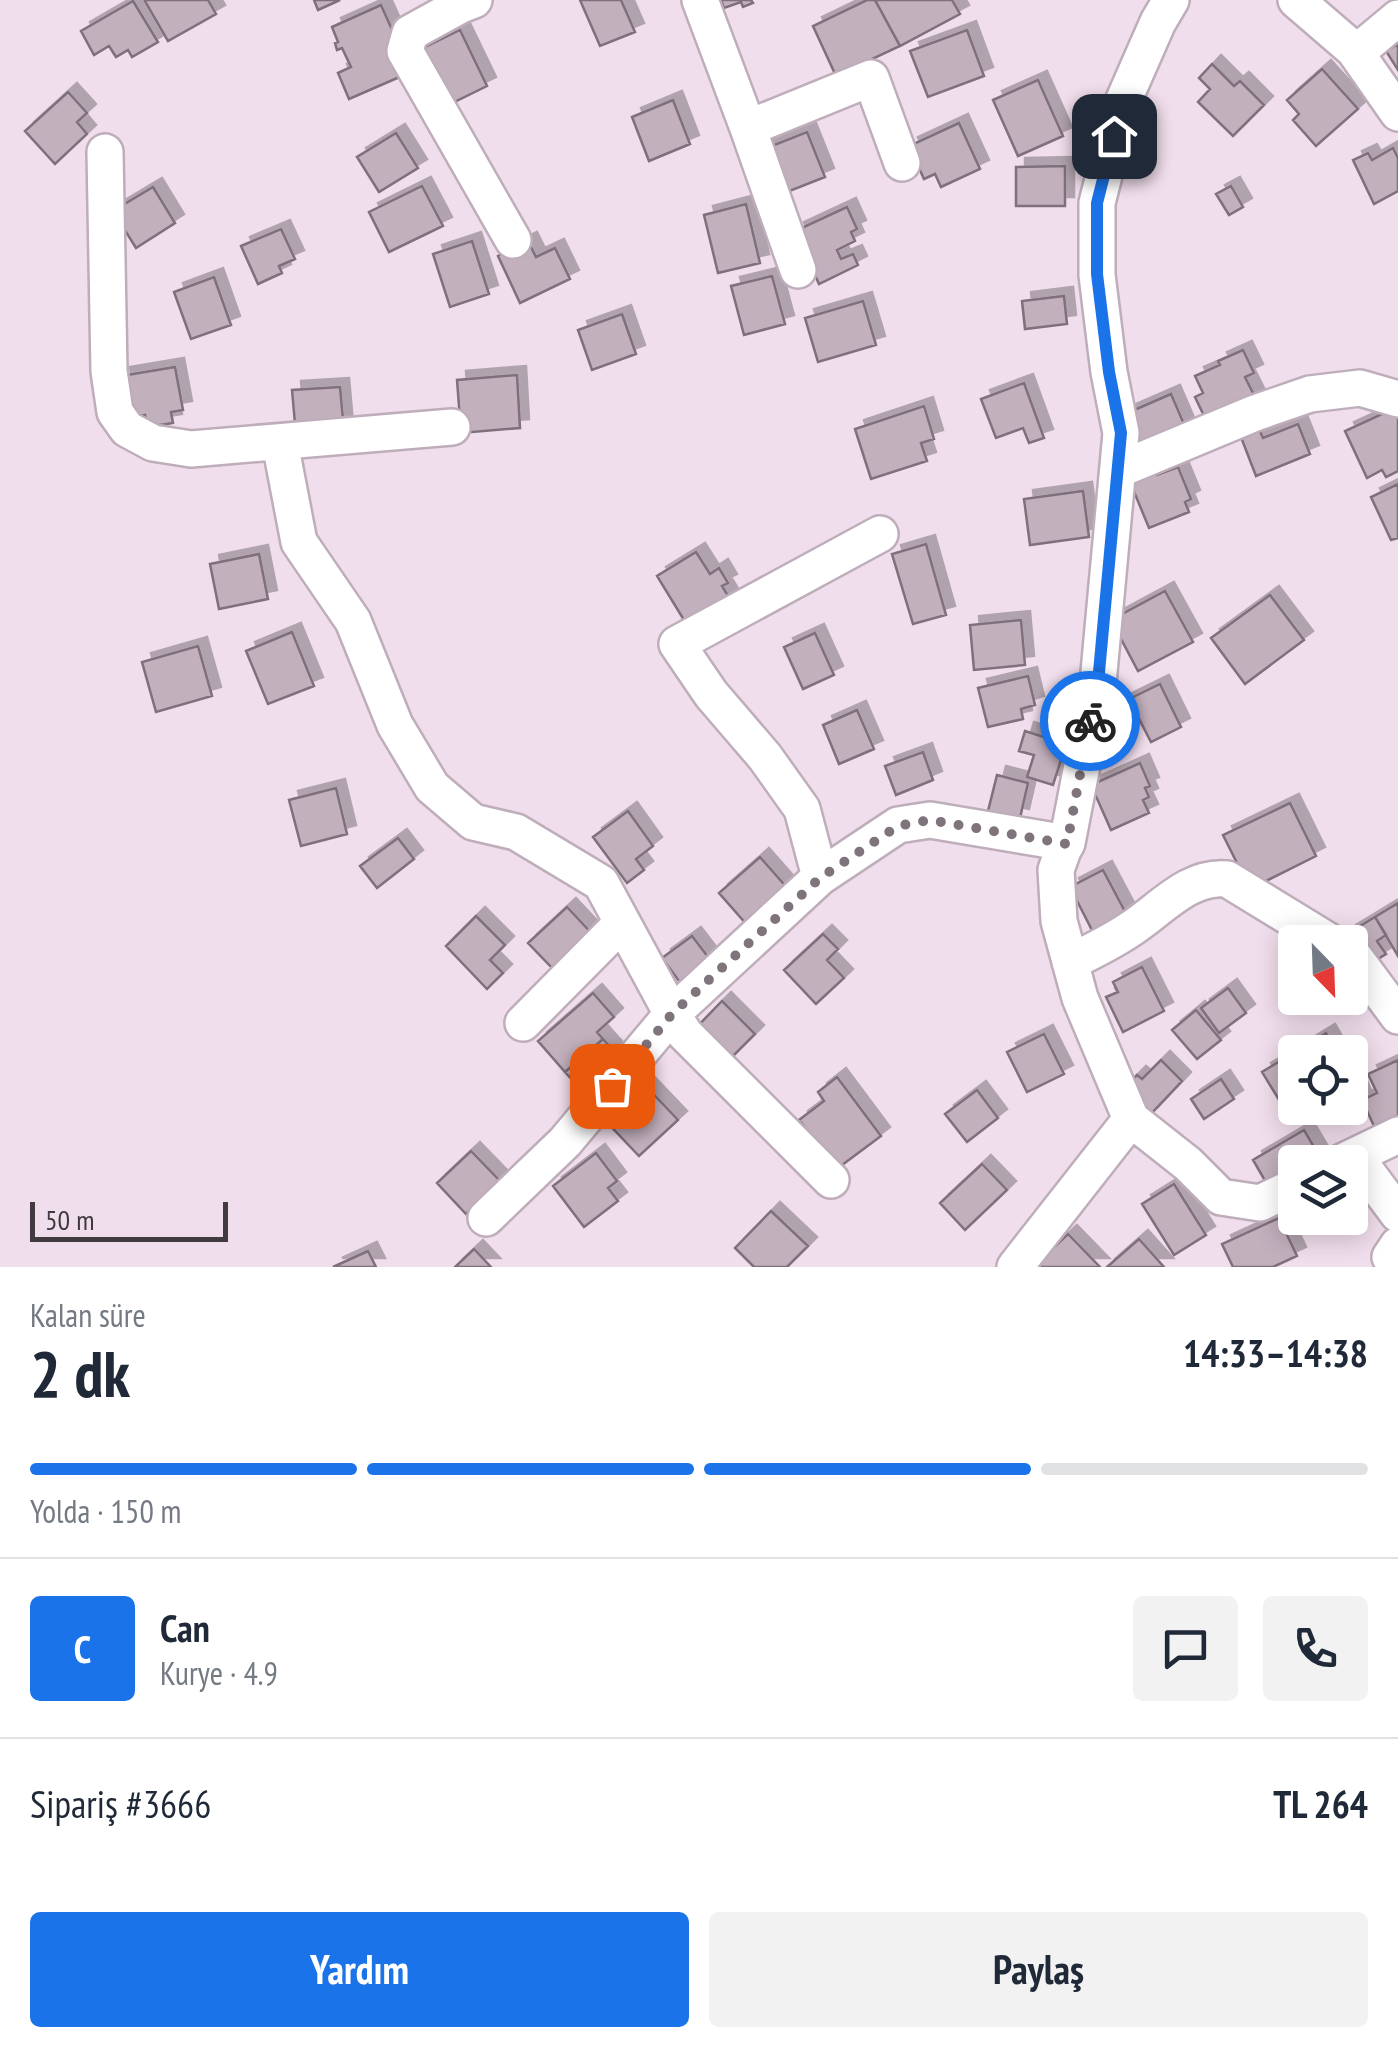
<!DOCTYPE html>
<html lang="tr">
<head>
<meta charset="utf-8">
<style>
  body { margin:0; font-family:"PT Sans Narrow",sans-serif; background:#f2f2f3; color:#1f2937; height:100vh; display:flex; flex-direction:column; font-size:38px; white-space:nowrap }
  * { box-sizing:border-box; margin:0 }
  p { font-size:32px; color:#747a83 }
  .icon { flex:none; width:55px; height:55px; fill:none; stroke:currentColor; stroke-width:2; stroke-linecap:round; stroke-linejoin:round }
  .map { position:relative; height:1267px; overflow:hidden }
  .details { display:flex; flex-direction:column; background:#fff; flex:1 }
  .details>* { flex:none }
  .needle { width:65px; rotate:157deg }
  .buttons { position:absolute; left:1278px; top:925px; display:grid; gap:20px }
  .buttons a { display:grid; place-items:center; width:90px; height:90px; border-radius:10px; background:#fff; box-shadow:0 5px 25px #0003; font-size:50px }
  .scale { position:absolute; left:30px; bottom:25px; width:198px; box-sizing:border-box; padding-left:10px; border:5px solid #413a3f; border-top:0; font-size:28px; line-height:35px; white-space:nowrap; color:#413a3f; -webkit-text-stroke:8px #f1deec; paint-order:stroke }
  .pin { position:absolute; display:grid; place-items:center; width:85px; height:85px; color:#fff; margin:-42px; border-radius:20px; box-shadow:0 5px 15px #0006 }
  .courier { position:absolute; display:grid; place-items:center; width:100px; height:100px; margin:-50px; border:8px solid #1a73e8; border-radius:50%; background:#fff; color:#222; box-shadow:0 2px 12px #0007 }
  .summary em { font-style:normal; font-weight:700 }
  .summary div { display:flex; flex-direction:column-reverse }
  .summary { display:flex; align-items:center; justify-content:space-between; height:170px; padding:0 30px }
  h1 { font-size:65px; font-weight:700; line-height:75px }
  .bar { display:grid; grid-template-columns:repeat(4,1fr); gap:15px 10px; align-content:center; height:120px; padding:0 30px }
  .bar i { height:12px; border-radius:8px; background:#e0e1e3 }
  .bar .on { background:#1a73e8 }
  .bar p { grid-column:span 4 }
  .line { display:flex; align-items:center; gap:25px; padding:0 30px; border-top:2px solid #e0e1e3 }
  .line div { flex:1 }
  .round { display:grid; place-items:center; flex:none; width:105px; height:105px; border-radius:10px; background:#f2f2f3 }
  .button { display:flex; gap:20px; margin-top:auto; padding:20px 30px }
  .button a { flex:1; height:115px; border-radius:10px; background:#1a73e8; color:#fff; font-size:40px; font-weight:700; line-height:115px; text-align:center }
  .button a+a { background:#f2f2f3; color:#1f2937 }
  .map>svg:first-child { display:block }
</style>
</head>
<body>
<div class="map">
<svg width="1398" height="1267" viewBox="0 0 1398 1267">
  <defs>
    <filter id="shadow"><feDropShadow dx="9" dy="-9" stdDeviation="0" flood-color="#0004"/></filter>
  </defs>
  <rect width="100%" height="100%" fill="#f1deec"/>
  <path fill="#c2b0bd" stroke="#7f6f7c" stroke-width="2.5" filter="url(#shadow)" d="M147,0H208L216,14L168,41L145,1Z
    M314,0H340L318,10Z
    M580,0H621L635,32L600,46Z
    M721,0H751L753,3L743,7L741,2L724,8Z
    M867,0H875L900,46L836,76L813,26Z
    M875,0H952L960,14L900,46Z
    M133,1L158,42L132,57L128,50L116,57L109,46L94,55L81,31Z
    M381,5L411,72L349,99L338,73L351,67L342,48L337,50L335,43L338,42L332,27Z
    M460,30L487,86L440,109L413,53Z
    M967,30L984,76L928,97L910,51Z
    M1398,44V70L1386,51Z
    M1212,64L1234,86L1240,81L1264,105L1233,136L1198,102L1210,89L1199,78Z
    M1322,69L1358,109L1316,146L1293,120L1299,114L1287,100Z
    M1038,80L1063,136L1018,156L993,100Z
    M68,92L87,113L77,122L87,134L55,164L25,131Z
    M673,100L690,144L649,161L632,117Z
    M959,123L980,169L941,187L935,174L924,179L909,146Z
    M807,132L825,177L777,196L759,151Z
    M396,133L418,168L379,192L357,157Z
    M1393,148L1398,158V191L1374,204L1353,160L1368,153L1372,160Z
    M1065,166V206H1016V167Z
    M422,186L443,226L389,252L369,212Z
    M1231,186L1243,207L1229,215L1216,194Z
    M153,187L175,223L136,248L113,211Z
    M746,204L760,263L718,273L704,215Z
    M847,207L857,229L851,232L855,241L837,250L841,259L853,254L858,265L819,284L795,231Z
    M281,229L295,259L279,266L282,273L258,284L241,246Z
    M472,241L489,294L450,307L433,254Z
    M528,241L536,257L555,248L570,279L520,303L498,256Z
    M772,276L785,324L744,335L731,286Z
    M214,277L231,325L191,339L174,292Z
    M1064,296L1067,324L1025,329L1022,301Z
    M863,301L876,345L818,362L805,318Z
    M622,314L636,354L592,370L578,330Z
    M1243,350L1254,373L1245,377L1257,401L1208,424L1195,397L1203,393L1195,376L1220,365L1218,361Z
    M175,367L183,410L171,412L173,423L147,427L145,415L128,418L121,376Z
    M517,375L520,428L461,433L457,380Z
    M1024,383L1044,438L1029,443L1023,428L996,438L981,399Z
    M340,387L344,431L296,435L292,390Z
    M1171,394L1187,431L1141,451L1125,414Z
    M924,406L934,439L921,443L927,461L871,479L855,429Z
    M1395,408L1398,414V471L1386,477L1382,470L1367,478L1345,431Z
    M1298,424L1310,454L1256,476L1239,432L1257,425L1263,438Z
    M1154,467L1157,475L1178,467L1191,499L1185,502L1189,512L1149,528L1128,477Z
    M1398,484V538L1391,540L1371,497Z
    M1083,491L1089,537L1030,545L1024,499Z
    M926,544L946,615L913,624L892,554Z
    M696,552L710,574L719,568L728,583L722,586L730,599L687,625L657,576Z
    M259,554L268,599L219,609L210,564Z
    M1165,591L1193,642L1138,671L1111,620Z
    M1270,595L1304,640L1245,684L1211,638Z
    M1021,620L1025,665L974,670L970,625Z
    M292,632L314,686L268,704L246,651Z
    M815,633L834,675L803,689L784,647Z
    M198,646L212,696L156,712L142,662Z
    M1028,676L1035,705L1021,709L1023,719L988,727L978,688Z
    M1160,684L1181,727L1151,742L1137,715L1129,719L1121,703Z
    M857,710L874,749L839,764L823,725Z
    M1025,731L1066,744L1053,785L1027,777L1034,755L1019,751Z
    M923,752L933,780L896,795L885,766Z
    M1140,763L1150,786L1145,788L1149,797L1143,800L1149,813L1111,830L1091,785Z
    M997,775L1028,783L1020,818L988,811Z
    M336,788L347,834L301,846L289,800Z
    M1290,803L1316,856L1250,889L1223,835Z
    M628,811L653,846L636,859L644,870L627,883L593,837Z
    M398,838L414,859L377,888L360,866Z
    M760,857L789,890L748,926L719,893Z
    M1103,870L1130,921L1096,938L1070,887Z
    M1398,903V956L1375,917Z
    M567,907L595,937L557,973L528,943Z
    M476,916L505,945L490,960L503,973L487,989L446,946Z
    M1375,917L1386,935L1377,941L1386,954L1366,966L1347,934Z
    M823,934L838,949L827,960L844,978L816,1004L784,970Z
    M692,936L715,966L685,989L662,958Z
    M1142,967L1164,1011L1123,1032L1106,997L1118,992L1113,982Z
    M1228,988L1246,1013L1219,1033L1201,1008Z
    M593,993L614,1017L597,1032L603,1039L565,1072L538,1041Z
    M722,1001L755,1034L723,1066L690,1034Z
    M1196,1010L1221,1040L1197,1059L1172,1030Z
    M1326,1033L1337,1052H1295V1101L1284,1108L1262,1072Z
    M1044,1034L1064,1074L1027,1092L1007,1052Z
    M603,1039L627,1066L590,1099L565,1072Z
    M1161,1060L1182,1081L1149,1116L1122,1090L1137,1075L1142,1079Z
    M1398,1060V1115L1374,1126L1362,1100L1377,1093L1368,1074Z
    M837,1077L881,1136L838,1168L799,1120L824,1101L818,1092Z
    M1221,1079L1234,1099L1204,1119L1191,1099Z
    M640,1080L678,1120L639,1156L602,1117Z
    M1355,1083L1367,1111L1346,1122L1339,1108H1350V1085Z
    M977,1090L998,1118L967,1142L945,1114Z
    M1304,1130L1323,1162H1295V1179L1267,1184L1253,1160Z
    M471,1151L500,1181L466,1214L437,1183Z
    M596,1153L617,1181L608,1188L618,1201L584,1227L553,1186Z
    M982,1164L1007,1190L965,1230L940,1203Z
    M1174,1184L1206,1235L1174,1255L1142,1204Z
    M771,1211L808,1246L787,1267H754L735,1248Z
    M1279,1218L1297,1256L1273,1267H1233L1222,1244Z
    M1068,1234L1100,1267H1033Z
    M1139,1239L1164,1267H1107Z
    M474,1249L491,1267H455Z
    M368,1251L376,1267H333Z"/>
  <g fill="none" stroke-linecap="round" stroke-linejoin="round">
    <defs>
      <path id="minor" d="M474,0L461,5L410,33L405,51L513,240
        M700,0L748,128L798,270
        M1171,0L1158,22L1122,104L1097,203V275L1109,372L1121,433L1098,683L1067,843L1063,850L1056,870L1059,921L1080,998L1131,1119L1188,1164L1221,1197L1260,1203L1295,1186
        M1296,0L1354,50L1398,113
        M1356,53L1398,18
        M748,128L871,78L902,163
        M105,152L109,371L115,412L127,429L153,443L191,449L452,427
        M280,443L299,542L353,621L395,725L432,787L473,822L516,832L601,883L672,1014L685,1034L831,1180
        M1118,470L1255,413L1310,394L1360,388L1398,399
        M820,877L802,809L765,757L711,694L677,644L880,534
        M1350,955L1355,958L1398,1016
        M1070,962C1091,952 1113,941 1132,928C1161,909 1189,875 1227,879L1330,942
        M523,1023L622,923
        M1355,1156L1398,1214
        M1342,1162L1398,1135
        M486,1218L565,1142L672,1014L820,877L898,825L930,820L1067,843
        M1390,1257L1398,1245
        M1015,1267L1131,1119"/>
    </defs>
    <use href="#minor" stroke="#beadba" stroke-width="40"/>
    <use href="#minor" stroke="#fff" stroke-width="35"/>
  </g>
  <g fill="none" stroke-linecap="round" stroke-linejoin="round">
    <path stroke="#7f737c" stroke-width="10" stroke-dasharray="0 18" d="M612,1086L672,1014L726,964L820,878L898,826L930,820L1067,844L1090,721"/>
    <path stroke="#1a73e8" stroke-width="12" d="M1090,721L1098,683L1121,433L1109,372L1097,274V203L1114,136"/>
  </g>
</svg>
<div class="buttons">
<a><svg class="needle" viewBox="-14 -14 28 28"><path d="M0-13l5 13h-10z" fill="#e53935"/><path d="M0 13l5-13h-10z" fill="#747a83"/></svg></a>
<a><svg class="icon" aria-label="locate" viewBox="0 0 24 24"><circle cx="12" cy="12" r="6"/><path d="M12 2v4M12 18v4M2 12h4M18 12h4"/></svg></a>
<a><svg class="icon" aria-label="layers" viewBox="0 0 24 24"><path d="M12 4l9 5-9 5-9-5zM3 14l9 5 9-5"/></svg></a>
</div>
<div class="scale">50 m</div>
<div class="pin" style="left:612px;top:1086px;background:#ea580c"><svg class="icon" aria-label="bag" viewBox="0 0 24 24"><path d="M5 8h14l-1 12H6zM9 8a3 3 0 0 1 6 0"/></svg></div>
<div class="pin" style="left:1114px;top:136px;background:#1f2937"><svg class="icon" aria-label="home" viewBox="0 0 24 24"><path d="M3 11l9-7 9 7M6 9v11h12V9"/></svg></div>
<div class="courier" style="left:1090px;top:721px"><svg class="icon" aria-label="bike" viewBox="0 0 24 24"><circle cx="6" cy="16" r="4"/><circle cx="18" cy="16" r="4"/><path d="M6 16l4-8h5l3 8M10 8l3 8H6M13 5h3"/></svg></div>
</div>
<section class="details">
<div class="summary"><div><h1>2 dk</h1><p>Kalan süre</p></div><em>14:33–14:38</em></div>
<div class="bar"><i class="on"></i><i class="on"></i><i class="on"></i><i></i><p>Yolda · 150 m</p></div>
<div class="line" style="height:180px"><b class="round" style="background:#1a73e8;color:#fff">C</b><div><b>Can</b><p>Kurye · 4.9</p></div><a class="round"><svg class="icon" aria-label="chat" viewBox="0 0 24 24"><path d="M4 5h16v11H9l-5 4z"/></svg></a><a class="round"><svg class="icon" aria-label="phone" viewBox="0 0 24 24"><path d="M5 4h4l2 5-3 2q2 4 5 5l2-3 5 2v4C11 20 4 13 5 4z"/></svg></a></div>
<div class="line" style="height:130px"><div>Sipariş #3666</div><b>TL 264</b></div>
<div class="button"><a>Yardım</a><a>Paylaş</a></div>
</section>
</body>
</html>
